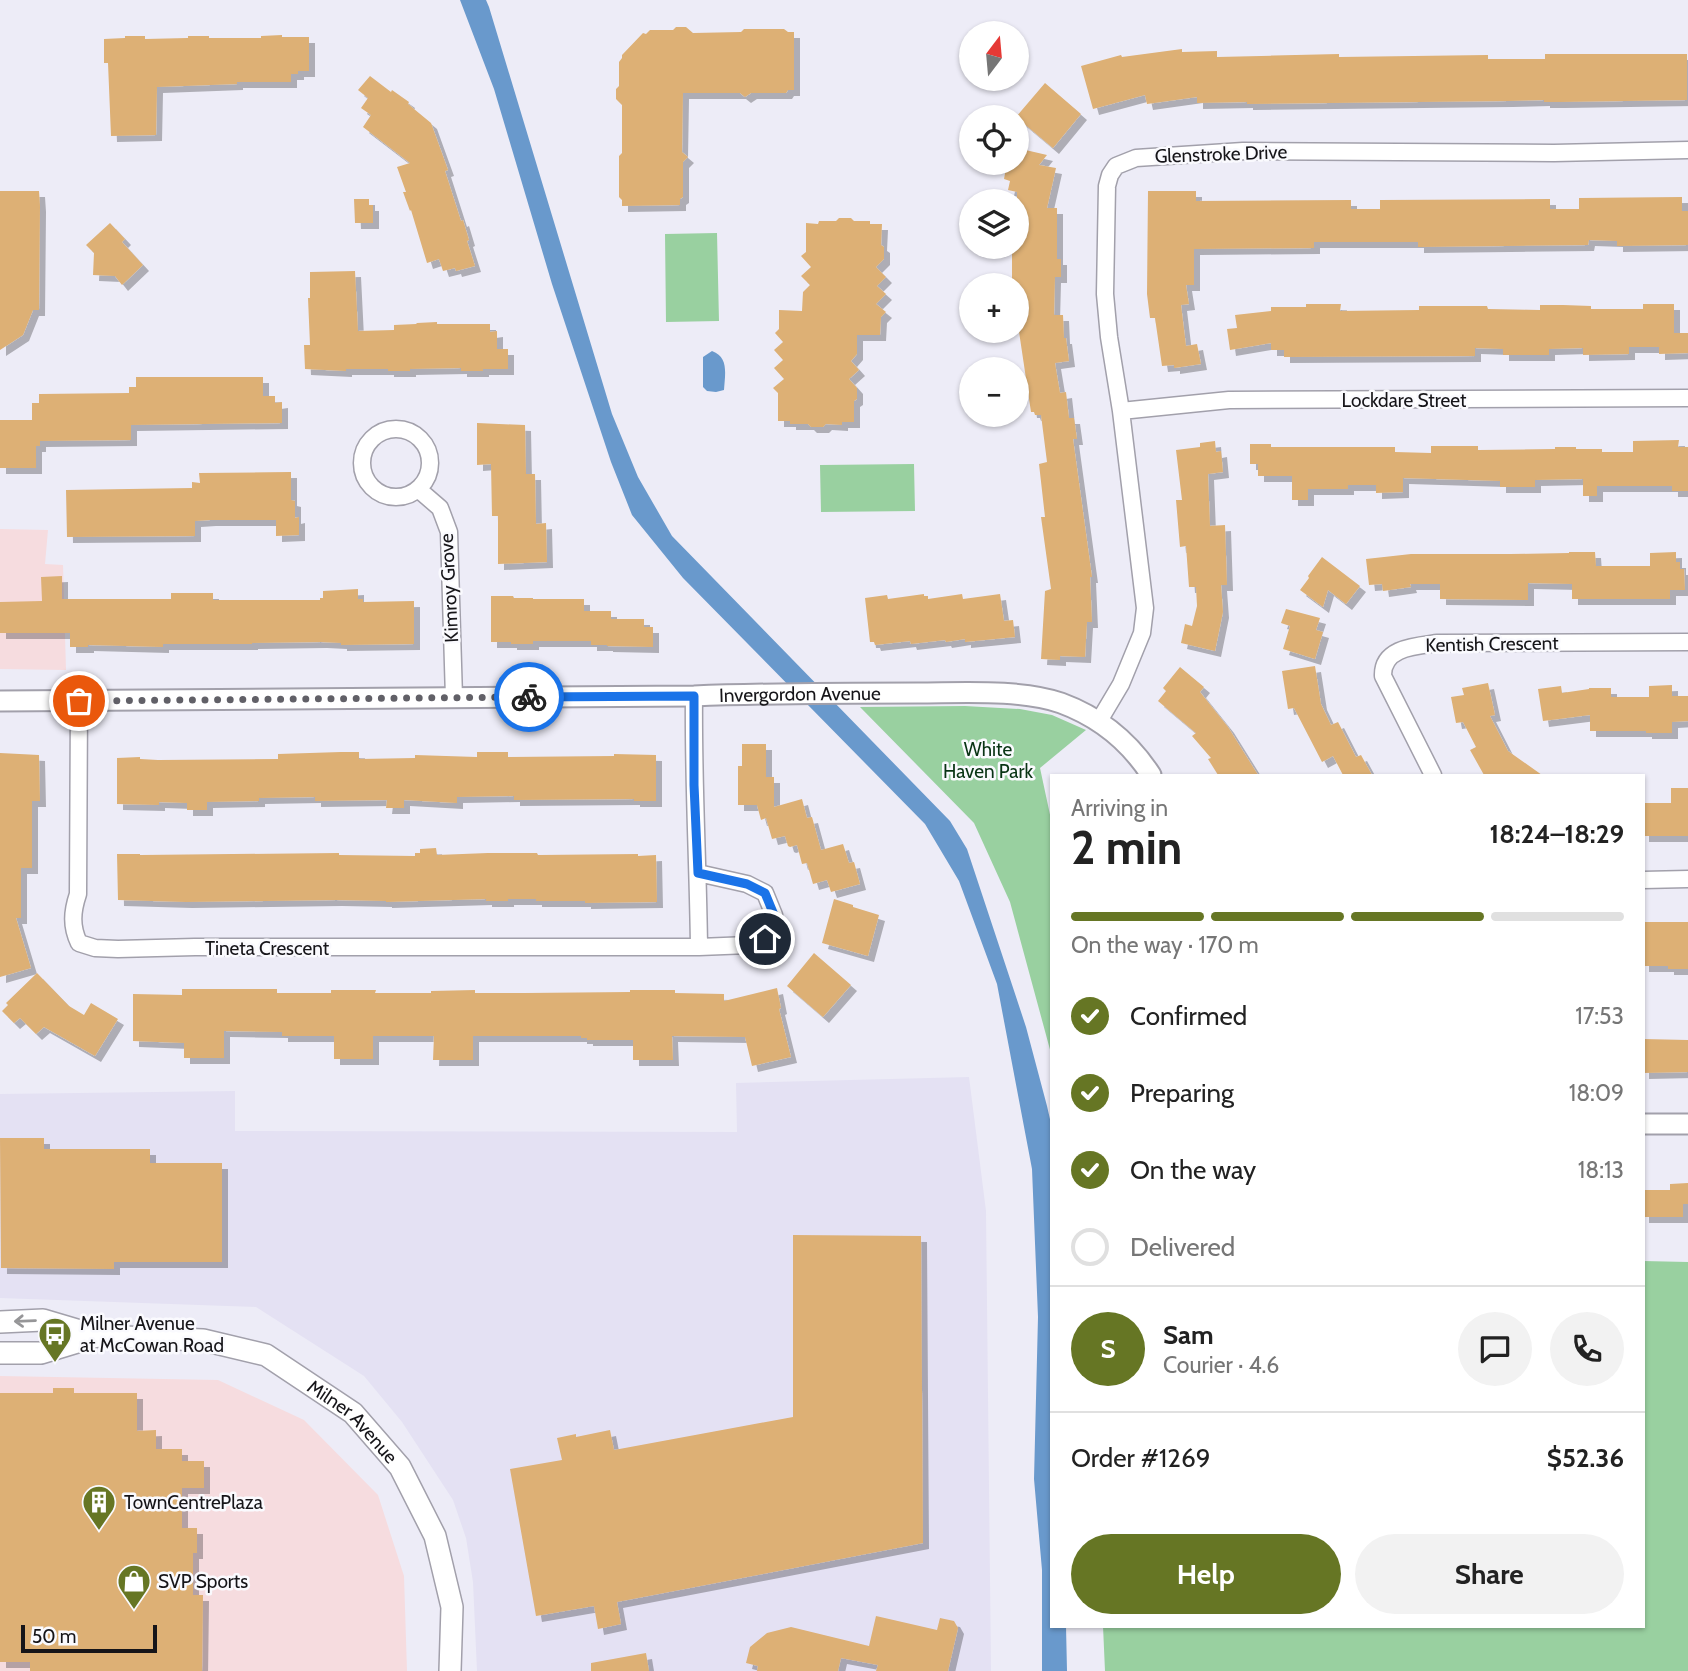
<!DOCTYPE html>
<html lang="en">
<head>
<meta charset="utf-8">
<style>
  body { margin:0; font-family:Cabin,sans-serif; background:#f2f2f2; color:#222; height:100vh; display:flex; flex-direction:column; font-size:26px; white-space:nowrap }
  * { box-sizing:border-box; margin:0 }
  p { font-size:23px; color:#767676 }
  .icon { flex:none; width:38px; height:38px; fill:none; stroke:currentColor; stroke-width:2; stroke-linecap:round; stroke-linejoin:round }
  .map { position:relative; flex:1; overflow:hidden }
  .drawer { position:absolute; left:1050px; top:774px; width:595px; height:854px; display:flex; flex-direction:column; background:#fff; border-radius:0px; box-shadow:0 2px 5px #0004 }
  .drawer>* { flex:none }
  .needle { width:46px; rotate:16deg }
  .buttons { position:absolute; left:959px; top:21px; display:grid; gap:14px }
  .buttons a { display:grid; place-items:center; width:70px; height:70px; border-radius:50%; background:#fff; box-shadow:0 2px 5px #0004; font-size:35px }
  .scale { position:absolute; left:21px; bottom:18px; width:136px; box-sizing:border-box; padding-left:7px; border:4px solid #161519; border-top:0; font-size:19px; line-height:24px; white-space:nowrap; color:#161519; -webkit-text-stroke:5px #fafafe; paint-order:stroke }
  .pin { position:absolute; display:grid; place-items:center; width:60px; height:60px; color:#fff; margin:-30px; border:4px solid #fff; border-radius:50%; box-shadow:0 2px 7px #0007 }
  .courier { position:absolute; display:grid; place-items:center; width:70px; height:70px; margin:-35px; border:5px solid #1a73e8; border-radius:50%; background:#fff; color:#222; box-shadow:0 2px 9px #0007 }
  .head em { font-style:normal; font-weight:700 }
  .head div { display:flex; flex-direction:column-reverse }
  .head { display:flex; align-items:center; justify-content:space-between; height:119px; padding:0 21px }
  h1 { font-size:46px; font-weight:700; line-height:52px }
  .bar { display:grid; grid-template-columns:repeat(4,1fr); gap:10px 7px; align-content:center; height:84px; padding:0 21px }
  .bar i { height:9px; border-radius:5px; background:#e0e0e0 }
  .bar .active { background:#667624 }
  .bar p { grid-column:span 4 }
  .line { display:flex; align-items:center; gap:18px; padding:0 21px; border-top:2px solid #e0e0e0 }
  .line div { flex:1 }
  .round { display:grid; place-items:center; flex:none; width:74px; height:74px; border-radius:37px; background:#f2f2f2 }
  ol { padding:0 21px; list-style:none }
  li { display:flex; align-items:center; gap:21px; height:77px }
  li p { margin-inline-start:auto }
  li .icon { padding:7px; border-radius:50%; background:#667624; color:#fff; stroke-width:4 }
  li:last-child { color:#767676 }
  li i { width:38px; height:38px; border:4px solid #e0e0e0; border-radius:50% }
  .button { display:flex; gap:14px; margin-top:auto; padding:14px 21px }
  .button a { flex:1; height:80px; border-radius:42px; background:#667624; color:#fff; font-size:28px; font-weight:700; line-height:80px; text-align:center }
  .button a+a { background:#f2f2f2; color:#222 }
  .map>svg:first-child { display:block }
</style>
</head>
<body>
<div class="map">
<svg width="1688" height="1671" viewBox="0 0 1688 1671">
  <defs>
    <filter id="shadow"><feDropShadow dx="6" dy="6" stdDeviation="0" flood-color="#0004"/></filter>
  </defs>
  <rect width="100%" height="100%" fill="#edecf7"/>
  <path fill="#f6dcdf" d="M0,529L48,530L45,564L63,565L66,670L0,669Z
    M0,1376L218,1380L304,1420L378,1495L404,1576L407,1671H0Z"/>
  <path fill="#e4e1f3" d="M969,1077L986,1211L991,1671H477L473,1582L466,1538L453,1500L402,1422L364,1376L256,1307L0,1298V1094L235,1091V1131L737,1132L736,1083Z"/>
  <path fill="#99d0a0" d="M717,233L719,321L666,322L665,234Z
    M914,464L915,511L821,512L820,465Z
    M965,706L1020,709L1052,715L1086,730L1040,768L1052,824V1057L1010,902L974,823L860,707Z
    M1643,1261L1688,1262V1671H1105L1103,1626H1643Z"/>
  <path fill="#6999cc" d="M460,0H486L489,7L612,414L638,477L672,536L950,821L967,849L1026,1027L1047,1106L1052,1128V1626H1066L1067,1671H1042V1570L1034,1479L1038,1317L1032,1169L997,984L959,881L925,824L683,578L632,515L611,462L552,284L494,89Z
    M712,351C729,357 725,374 724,390L716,392L707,391L703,387V357Z"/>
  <path fill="#ddb075" filter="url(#shadow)" d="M676,27H686L693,33L741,32L744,29H784L788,32H794V90H788L786,93H751L745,97L740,93H683L682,152L688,157L683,162V197L680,199V205L622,206V200L619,197V156L622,153V105L616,99V89L619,86V62L622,58V55L643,33L646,34L650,30H673Z
    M282,35V37H309V71H298V74H291V82H237V84L157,87L156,135L111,136L108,63H104V39L125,38V36H145V39L188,38V36H209V38H261V36Z
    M1182,49V52L1217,51V57L1339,54V57L1488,55V59H1545V54H1687V100L1560,102H1544V100L1507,101L1247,104V102L1197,103V97L1147,104L1145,95L1093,109L1081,66L1121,55L1122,57Z
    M370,76L391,92L392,90L409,102L408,104L431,123L448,170L445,171L461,221L463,220L469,240L467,241L475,266L456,271L455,268L443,271L439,259L427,263L411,210L410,211L403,192H406L397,167L410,163L363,127L371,115L361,108L368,98L358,90Z
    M1045,83L1081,114L1053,148L1016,117Z
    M1017,148L1047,155L1039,165L1056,168L1047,208H1057V259H1061V277H1055L1054,315H1063L1064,338H1066L1069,361L1055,363L1060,393L1066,392L1069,418H1074L1077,439H1073L1092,577H1090L1092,622H1087L1085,657L1060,656V660L1041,659L1045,591L1051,589L1041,517H1045L1039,464L1047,462L1041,415H1035L1034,412H1031L1018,325H1017V285H1012V247H1017V192L1008,190L1010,181L1004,179L1007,163H1017Z
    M0,191H39L40,206L39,310H33L23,335L0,350Z
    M1148,191H1196V201L1351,200V209H1380V200L1550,199V209H1579V198L1682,197V211H1688V245L1617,246V241L1589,240L1588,245L1418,247V242H1314V248L1194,249V285H1186L1189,304L1181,305L1186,346L1197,344L1201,364L1174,368V365L1162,366L1155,318H1150L1147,294Z
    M354,199H369V205H373V223H355Z
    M839,218H851L854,221H870V224H882L881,245L884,247V259L876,267L886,277L877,286L886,294L876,304L886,312L881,317L880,335H857V354L851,361L859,370L849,379L857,388V399L854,401V422H842V425L826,424L823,427H811L808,424H790V421H778V393L773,388L784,379L774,368L783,360L774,350L783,342L775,333L779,329V310L802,311L803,292L810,285L801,276L811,267L801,256L806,252V223L818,224L819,221H836Z
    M110,223L125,239L122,242L143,265L122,285L115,276L93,275L94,253L86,245Z
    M355,271L358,331L394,330V325L416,324L417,323L437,322V324H490V332L497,331V349H508V369H483V371H461V368L410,369V371H388V369H346V371L305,369L304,345H310L308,298H310V272Z
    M1306,304H1341L1340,311L1419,310V306H1487L1488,309L1540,310V305H1563L1591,306V309H1643V304H1674V333H1688V353L1659,354V347H1629V354L1583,355V348L1549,349V355H1503V349L1475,348V356L1284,357V350H1271V343L1230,350L1227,329L1237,328L1235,315L1271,311V307H1306Z
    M136,377H263V396H275V403L282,402V423L131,425V440L40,441V446H36V468H0V420H32V403H39V394L129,393V387H136Z
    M477,423L525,425L526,474H535L536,524L546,523L547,562L498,564V516H492L491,464L477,465Z
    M1679,440L1678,447H1688V491H1672V486H1597V496H1583V479L1535,480V487H1500V481L1403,478V492L1376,493V485H1348V489H1308V500H1292V476H1258V464H1250V444H1271V447H1395V452L1431,453V446H1478V450L1555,449V447H1576V449H1602V452H1633V441Z
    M1215,441L1216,452L1221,451L1223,472L1208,474L1210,526L1225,525L1227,585H1221L1223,612L1215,651L1181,643L1185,624L1192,626L1197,606L1196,587H1189L1186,546L1180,547L1176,500H1182L1176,450L1200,447V443Z
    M291,472V500L295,501V518L299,517V535L276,536V520H210L195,521V536L67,537L66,490L192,488V482L200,483L199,473Z
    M1569,552H1595L1596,566H1650V553L1676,552V562H1680V569H1684L1685,590H1670V599H1572V584L1528,583V600L1440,599V584H1410L1411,587L1383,591L1382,584L1369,585L1366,559L1411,554H1510L1569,553Z
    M1322,557L1360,586L1346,604L1328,590L1323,607L1300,590L1309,578L1308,576Z
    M62,576V599H171V593H213V600H320V598H323V591L358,589V599H363V602L414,601V644L341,645V643L321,642L252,643V644H163V647L88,645V647H70V633H0V602L42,601L41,577Z
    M924,594V596H928V599L962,594L963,599L1000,594L1004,621L1013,620L1015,637L965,642V639L946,642L945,640L911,644L910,641L875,645L874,642H870L865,598L887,595L888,599Z
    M491,596H513L514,598H533V599H584V611H611V619H644V627H653V647L607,646V645H591V641H533V644H511V642H491Z
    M1286,609L1320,618L1316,630L1323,632L1315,659L1283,649L1290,626L1281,623Z
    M1315,666L1321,704L1331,725L1338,722L1356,757L1361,755L1372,775H1343L1333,756L1322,762L1294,708L1288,709L1282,671Z
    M1180,667L1204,687L1200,692L1228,727L1258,775H1218L1208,759L1211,758L1192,736L1196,733L1158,701L1166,691L1163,688Z
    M1488,683L1495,715L1490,716L1508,751L1542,775H1484L1470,750L1476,747L1463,722L1456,723L1451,697L1464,695L1462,688Z
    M1672,685V696H1688V721L1672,722V733H1646V731H1590V715L1543,721L1538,689L1561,686L1562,693L1589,689V688H1611V697H1649V686Z
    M742,744H766V777H774V807L802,799L807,818L812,817L821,850L843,844L849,863L854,862L860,884L831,892L827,880L813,884L807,863L802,864L797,845L790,847L788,846L785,836L772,839L766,818L761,820L757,805H738V766H742Z
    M341,752H359V759L415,758V755L477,757V752H508V757L614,756V754L656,755V801H634V799L514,800V796L457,797V803L404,800V808H386L387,800L315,801V797L259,798V801L207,802V810H187V803L159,802V805L117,804V758L140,757V759L158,760L278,759V754Z
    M0,753L39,755L40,801H32V868H21V918H16L31,968L0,977Z
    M1671,788H1688V836H1643V803H1671Z
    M436,848L437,855L488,853H537L538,855L638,854V856L656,855L657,902L585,903V901H536V899H508V901H486V899L386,902V901L336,900L186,902L118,900L117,854H140V855L339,853V855L415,856V853H420V849Z
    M834,899L853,905V907L879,915L868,956L822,943Z
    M1643,922H1688V969H1668V966H1643Z
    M814,953L851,985L823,1017L787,986Z
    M37,973L69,1006L84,1015L91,1003L118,1019L95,1056L44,1027L36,1034L20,1018L14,1023L2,1011L8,1005L6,1003Z
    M777,988L781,1008L779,1009L791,1057L752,1066L745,1037L672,1036L673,1060H633V1040H587V1038H581V1036H473V1060H433L434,1036H373V1059H334V1036H282V1032L224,1031V1058H184V1043L133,1041V994L182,995V989H277V993H331V990H376L375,993H431V991L475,990V993H525L630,992V990H675V993L724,994V1001Z
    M1643,1039L1688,1040V1072L1643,1073Z
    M0,1138H44V1149H150V1163H222V1262H114V1269L1,1268Z
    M1688,1183V1204H1683V1217H1643V1190H1670V1184Z
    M793,1235L921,1236L923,1543L617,1602L621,1624L598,1629L594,1606L536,1616L510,1469L562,1460L557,1438L576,1434V1437L610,1430L614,1450L793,1417Z
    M53,1388H74V1393H137V1431L156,1430V1449H182V1461H204V1488H182V1528H197V1553H193V1595H203L202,1671H30V1662H0V1393H53Z
    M876,1616L937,1630L940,1618L954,1621L958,1628L948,1671H876L878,1665L841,1658L838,1671H757L758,1666L746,1663L750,1647L767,1633L791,1627L869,1646Z
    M646,1653L649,1671H591V1663Z"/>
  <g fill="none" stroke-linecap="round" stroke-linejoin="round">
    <defs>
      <path id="minor" d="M1121,411L1229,400L1688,398
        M362 463a34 34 0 1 1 68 0a34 34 0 1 1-68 0Z
        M418,489L440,508L449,532L454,698
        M79,701L78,894C72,912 71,926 79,943L95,948L118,949L195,947H699C698,863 693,780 694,696
        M1099,721L1121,684L1142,633L1145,608L1121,411L1109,337L1105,294L1107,186L1110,175L1116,166L1136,158L1243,151L1554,153L1688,150
        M1433,775L1383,676C1382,647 1417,646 1438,643L1688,642
        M698,873L747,884L765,893L774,915L765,939L749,945L699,947
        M1643,880L1688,879"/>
      <g id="tertiary">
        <path id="s1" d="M0,701L694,696C769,693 843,693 918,693C960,693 1022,689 1061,703C1099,717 1129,741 1151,775"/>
        <path d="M1643,1124H1688"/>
      </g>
      <g id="secondary">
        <path id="s2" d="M0,1322L43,1320L97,1336L203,1340L266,1355L353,1413L400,1467L435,1536L452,1607L450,1671"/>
        <path d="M0,1353H41L97,1336"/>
      </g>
    </defs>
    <use href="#minor" stroke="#a2a0ab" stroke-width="19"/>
    <use href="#tertiary" stroke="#a2a0ab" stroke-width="23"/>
    <use href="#secondary" stroke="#a2a0ab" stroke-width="24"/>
    <use href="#minor" stroke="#fff" stroke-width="16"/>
    <use href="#tertiary" stroke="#fff" stroke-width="19"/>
    <use href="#secondary" stroke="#fff" stroke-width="21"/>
  </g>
  <defs><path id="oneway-shaft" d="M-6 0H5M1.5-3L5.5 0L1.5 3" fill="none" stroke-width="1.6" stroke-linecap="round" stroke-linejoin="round" transform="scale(1.75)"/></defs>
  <use stroke="#969698" href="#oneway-shaft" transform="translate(25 1321) rotate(178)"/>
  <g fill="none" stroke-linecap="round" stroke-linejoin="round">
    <path stroke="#616067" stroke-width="7" stroke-dasharray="0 12.6" d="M79,701L529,697"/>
    <path stroke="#1a73e8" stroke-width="9" d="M529,697L694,696V785L698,873L747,884L765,893L774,915L765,939"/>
  </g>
  <defs>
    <symbol id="bus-pin" viewBox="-11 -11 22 30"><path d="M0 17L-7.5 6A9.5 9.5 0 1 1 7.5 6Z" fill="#667624" stroke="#fafafe"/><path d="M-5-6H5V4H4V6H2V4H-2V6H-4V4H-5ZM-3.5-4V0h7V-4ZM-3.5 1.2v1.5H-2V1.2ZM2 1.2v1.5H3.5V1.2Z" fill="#fff"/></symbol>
    <symbol id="building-pin" viewBox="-11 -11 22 30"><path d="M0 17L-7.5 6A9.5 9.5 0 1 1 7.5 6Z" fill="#667624" stroke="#fafafe"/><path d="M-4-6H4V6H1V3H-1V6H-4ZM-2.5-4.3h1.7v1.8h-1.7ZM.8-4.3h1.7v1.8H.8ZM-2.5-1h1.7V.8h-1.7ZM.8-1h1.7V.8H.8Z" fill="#fff"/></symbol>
    <symbol id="shop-pin" viewBox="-11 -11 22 30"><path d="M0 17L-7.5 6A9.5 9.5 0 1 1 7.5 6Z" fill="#667624" stroke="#fafafe"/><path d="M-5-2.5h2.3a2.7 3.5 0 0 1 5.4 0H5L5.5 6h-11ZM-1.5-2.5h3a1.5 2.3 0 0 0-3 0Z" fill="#fff"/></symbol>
  </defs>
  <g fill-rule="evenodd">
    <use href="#bus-pin" x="36" y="1315" width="38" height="52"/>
    <use href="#building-pin" x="80" y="1483" width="38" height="52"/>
    <use href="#shop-pin" x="115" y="1562" width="38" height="52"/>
  </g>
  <g text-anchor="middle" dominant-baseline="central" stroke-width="5" stroke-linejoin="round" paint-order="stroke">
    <g font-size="19" fill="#161519" stroke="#fafafe">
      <text transform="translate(1221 154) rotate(-2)">Glenstroke Drive</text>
      <text x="1404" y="400">Lockdare Street</text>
      <text transform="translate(449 588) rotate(-93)">Kimroy Grove</text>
      <text transform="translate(1492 644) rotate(-1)">Kentish Crescent</text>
      <text stroke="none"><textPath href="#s1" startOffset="800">Invergordon Avenue</textPath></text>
      <text x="267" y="948">Tineta Crescent</text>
      <text stroke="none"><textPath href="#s2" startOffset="380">Milner Avenue</textPath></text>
    </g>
    <g font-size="19" fill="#093414" stroke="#fafafe">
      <text x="988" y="749">White<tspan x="988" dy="22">Haven Park</tspan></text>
    </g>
    <g font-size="19" fill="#161519" stroke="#fafafe" text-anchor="start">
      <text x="80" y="1323">Milner Avenue<tspan x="80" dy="22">at McCowan Road</tspan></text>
      <text x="124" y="1502">TownCentrePlaza</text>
      <text x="158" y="1581">SVP Sports</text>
    </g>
  </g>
</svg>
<div class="buttons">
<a><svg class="needle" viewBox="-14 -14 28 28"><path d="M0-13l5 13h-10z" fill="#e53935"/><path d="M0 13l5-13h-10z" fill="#767676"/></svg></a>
<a><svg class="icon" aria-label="locate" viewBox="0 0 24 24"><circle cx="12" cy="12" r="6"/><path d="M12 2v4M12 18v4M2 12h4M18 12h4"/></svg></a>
<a><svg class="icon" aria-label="layers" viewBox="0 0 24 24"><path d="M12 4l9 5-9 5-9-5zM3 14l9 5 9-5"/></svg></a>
<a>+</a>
<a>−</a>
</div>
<div class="scale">50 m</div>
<div class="pin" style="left:79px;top:701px;background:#ea580c"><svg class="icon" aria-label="bag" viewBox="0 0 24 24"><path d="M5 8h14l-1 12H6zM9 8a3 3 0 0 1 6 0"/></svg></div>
<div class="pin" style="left:765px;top:939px;background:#1f2937"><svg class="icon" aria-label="home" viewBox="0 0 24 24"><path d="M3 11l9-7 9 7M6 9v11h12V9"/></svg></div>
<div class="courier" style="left:529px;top:697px"><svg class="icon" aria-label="bike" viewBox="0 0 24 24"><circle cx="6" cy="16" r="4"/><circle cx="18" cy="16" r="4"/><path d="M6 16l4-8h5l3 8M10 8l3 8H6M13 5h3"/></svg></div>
<section class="drawer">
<div class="head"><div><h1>2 min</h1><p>Arriving in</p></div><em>18:24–18:29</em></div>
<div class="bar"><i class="active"></i><i class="active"></i><i class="active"></i><i></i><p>On the way · 170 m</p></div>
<ol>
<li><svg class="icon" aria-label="check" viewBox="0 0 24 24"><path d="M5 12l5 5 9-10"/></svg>Confirmed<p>17:53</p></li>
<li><svg class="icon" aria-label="check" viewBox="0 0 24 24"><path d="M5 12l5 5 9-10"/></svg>Preparing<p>18:09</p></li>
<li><svg class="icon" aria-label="check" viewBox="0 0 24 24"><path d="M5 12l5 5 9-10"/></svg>On the way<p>18:13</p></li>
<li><i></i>Delivered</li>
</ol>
<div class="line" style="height:126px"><b class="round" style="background:#667624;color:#fff">S</b><div><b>Sam</b><p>Courier · 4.6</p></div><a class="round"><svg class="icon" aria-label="chat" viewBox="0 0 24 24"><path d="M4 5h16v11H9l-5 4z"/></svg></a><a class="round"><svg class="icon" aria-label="phone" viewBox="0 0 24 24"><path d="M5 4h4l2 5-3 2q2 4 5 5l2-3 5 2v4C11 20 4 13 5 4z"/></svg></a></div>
<div class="line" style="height:91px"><div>Order #1269</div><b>$52.36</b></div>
<div class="button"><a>Help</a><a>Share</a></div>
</section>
</div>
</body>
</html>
